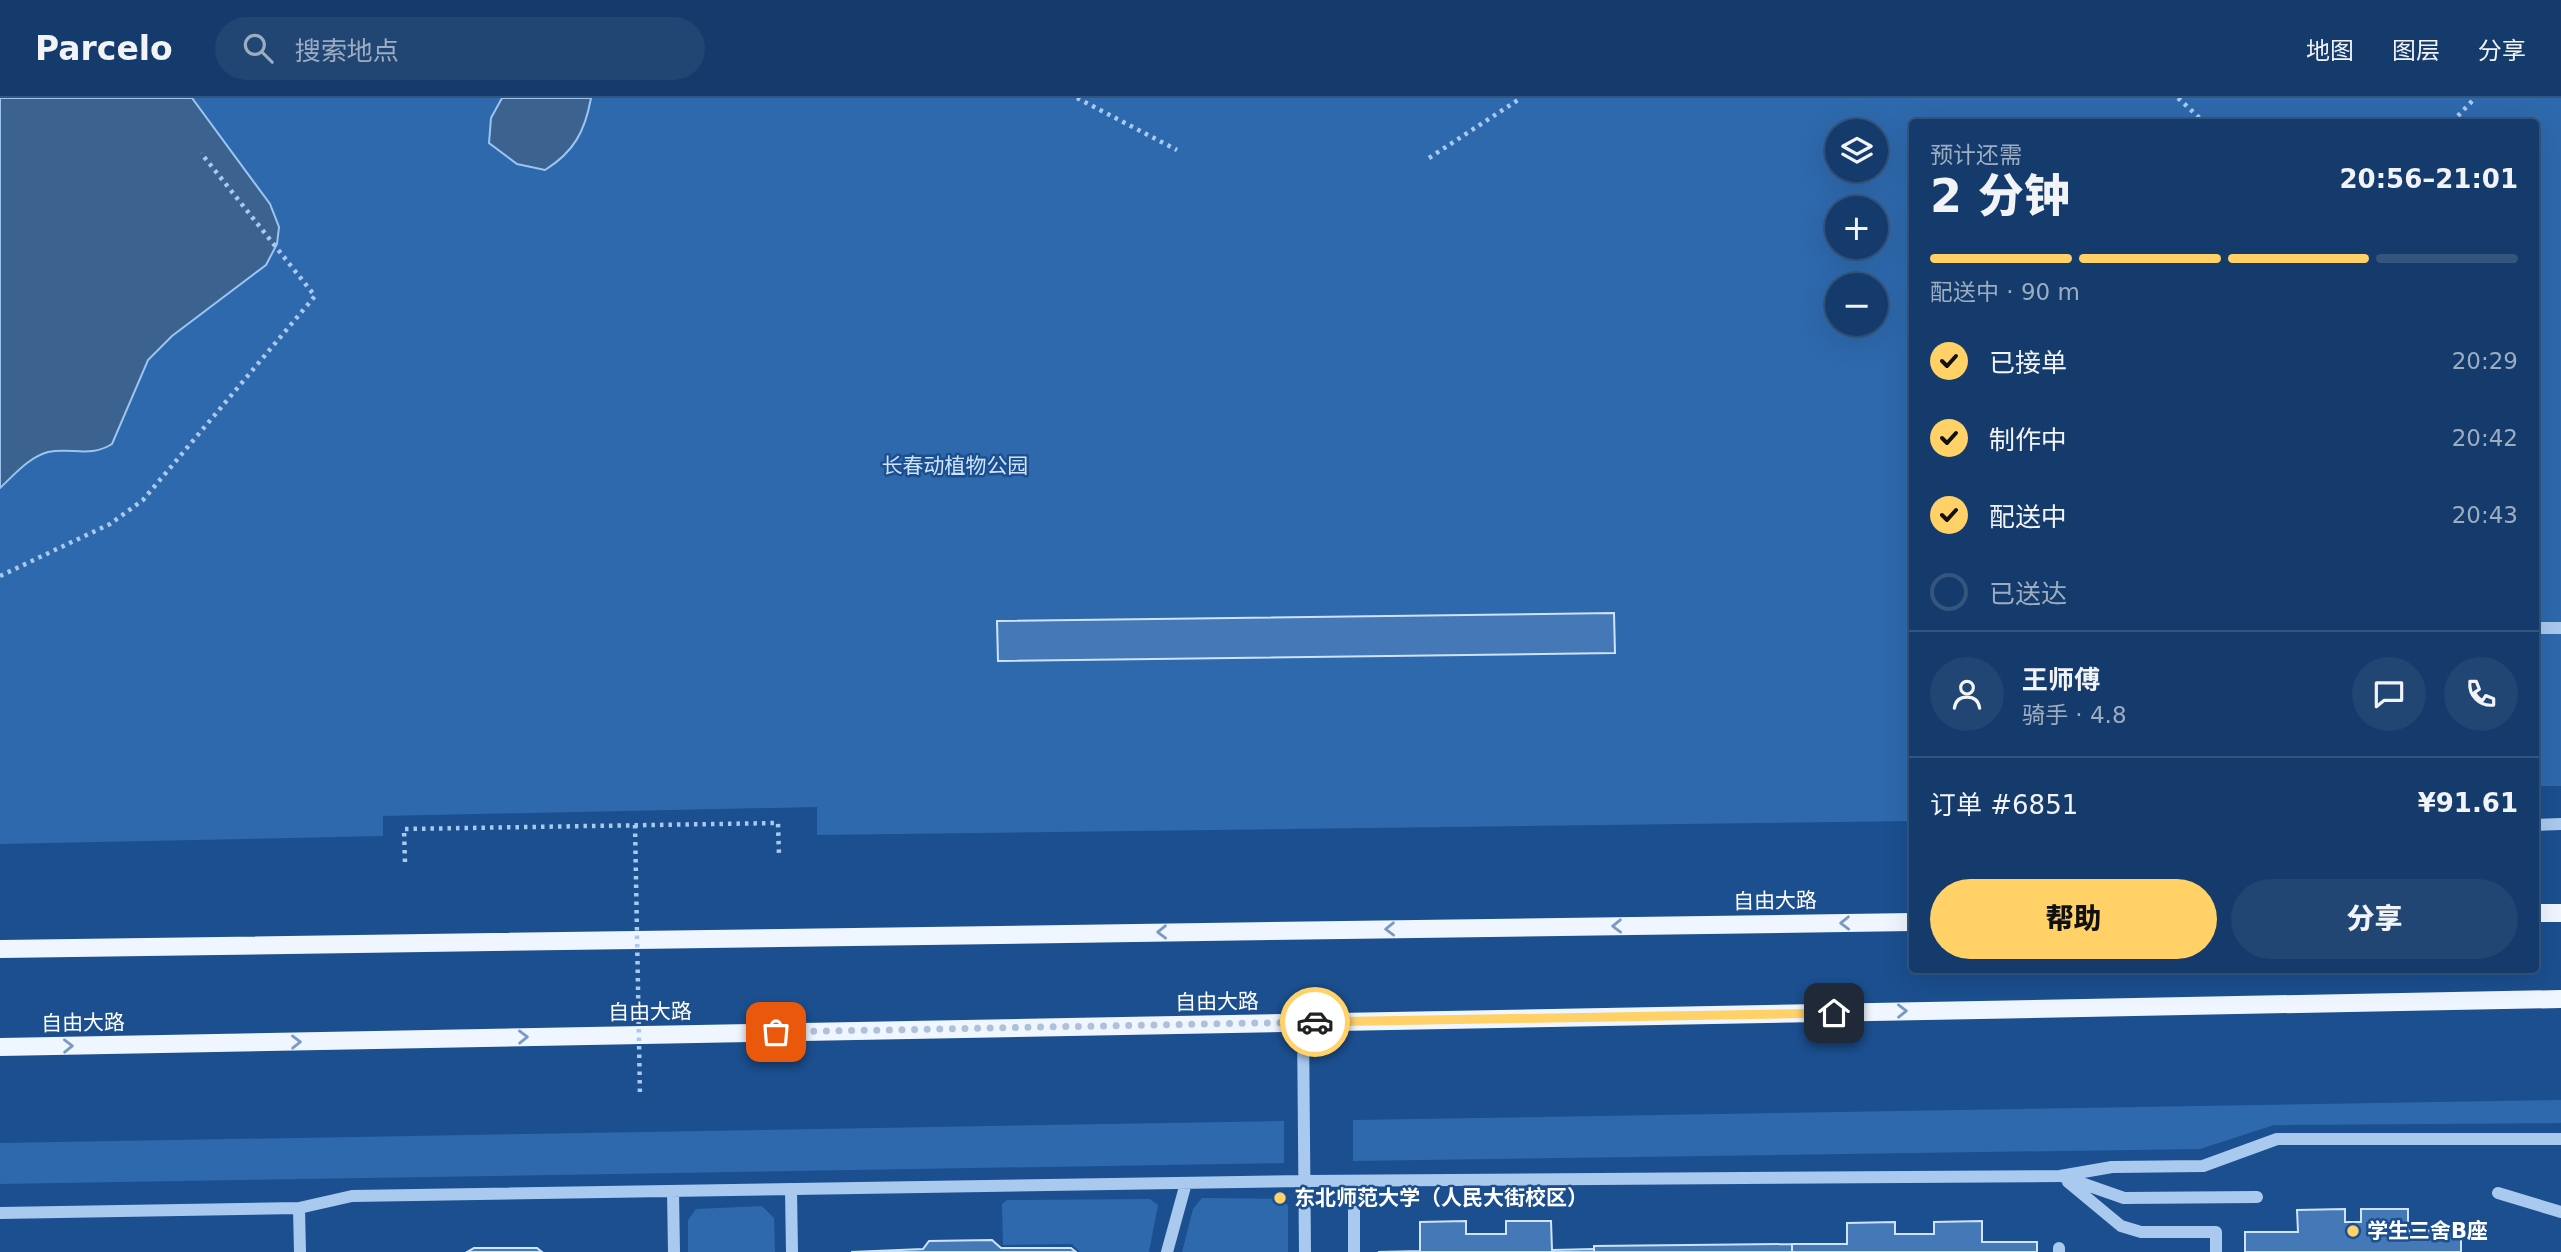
<!DOCTYPE html>
<html lang="zh">
<head>
<meta charset="utf-8">
<style>
  body { margin:0; font-family:"DejaVu Sans","Noto Sans SC",sans-serif; background:#214673; color:#f1f3f6; height:100vh; display:flex; flex-direction:column; font-size:26px; white-space:nowrap }
  * { box-sizing:border-box; margin:0 }
  p { font-size:23px; color:#9dadc1 }
  .icon { flex:none; width:38px; height:38px; fill:none; stroke:currentColor; stroke-width:2; stroke-linecap:round; stroke-linejoin:round }
  .map { position:relative; flex:1; overflow:hidden }
  .side { position:absolute; left:1909px; top:21px; width:630px; height:854px; display:flex; flex-direction:column; background:#143b6b; border-radius:7px; box-shadow:0 7px 28px #0002,0 0 0 2px #33557e }
  .side>* { flex:none }
  .controls { position:absolute; left:1825px; top:21px; display:grid; gap:14px }
  .controls a { display:grid; place-items:center; width:63px; height:63px; border-radius:50%; background:#143b6b; box-shadow:0 7px 28px #0002,0 0 0 2px #33557e; font-size:35px }
  .pin { position:absolute; display:grid; place-items:center; width:60px; height:60px; color:#fff; margin:-30px; border-radius:14px; box-shadow:0 4px 10px #0006 }
  .courier { position:absolute; display:grid; place-items:center; width:70px; height:70px; margin:-35px; border:5px solid #ffd166; border-radius:50%; background:#fff; color:#222; box-shadow:0 2px 9px #0007 }
  .head em { font-style:normal; font-weight:800 }
  .head div { display:flex; flex-direction:column-reverse }
  .head { display:flex; align-items:center; justify-content:space-between; height:119px; padding:0 21px }
  h1 { font-size:46px; font-weight:800; line-height:52px }
  .bar { display:grid; grid-template-columns:repeat(4,1fr); gap:10px 7px; align-content:center; height:84px; padding:0 21px }
  .bar i { height:9px; border-radius:5px; background:#33557e }
  .bar .active { background:#ffd166 }
  .bar p { grid-column:span 4 }
  .line { display:flex; align-items:center; gap:18px; padding:0 21px; border-top:2px solid #33557e }
  .line div { flex:1 }
  .round { display:grid; place-items:center; flex:none; width:74px; height:74px; border-radius:37px; background:#214673 }
  ol { padding:0 21px; list-style:none }
  li { display:flex; align-items:center; gap:21px; height:77px }
  li p { margin-inline-start:auto }
  li .icon { padding:7px; border-radius:50%; background:#ffd166; color:#111; stroke-width:4 }
  li:last-child { color:#9dadc1 }
  li i { width:38px; height:38px; border:4px solid #33557e; border-radius:50% }
  .action { display:flex; gap:14px; margin-top:auto; padding:14px 21px }
  .action a { flex:1; height:80px; border-radius:42px; background:#ffd166; color:#111; font-size:28px; font-weight:800; line-height:80px; text-align:center }
  .action a+a { background:#214673; color:#f1f3f6 }
  header { display:flex; align-items:center; gap:42px; box-sizing:border-box; height:98px; padding:0 35px; background:#143b6b; border-bottom:2px solid #33557e }
  header strong { font-size:33px }
  nav { display:flex; gap:38px; margin-inline-start:auto; font-size:24px }
  .search { width:490px; height:63px; background:#214673; display:flex; align-items:center; gap:18px; box-sizing:border-box; padding:0 24px; border-radius:38px; color:#9dadc1; font-size:26px }
  .map>svg:first-child { display:block }
</style>
</head>
<body>
<header>
<strong>Parcelo</strong>
<div class="search"><svg class="icon" aria-label="search" viewBox="0 0 24 24"><circle cx="10" cy="10" r="6"/><path d="M15 15l6 6"/></svg>搜索地点</div>
<nav><a>地图</a><a>图层</a><a>分享</a></nav>
</header>
<div class="map">
<svg width="2561" height="1154" viewBox="0 0 2561 1154">
  <rect width="100%" height="100%" fill="#1b4f8f"/>
  <path fill="#2e69ad" fill-rule="evenodd" d="M0,0H2561V688H2536V24H1913V723L817,737V709L383,718V738L0,746ZM1838,33H1876V72H1838ZM1838,110H1876V149H1838ZM1838,187H1876V226H1838Z
    M2561,1002V1025L2274,1027L2200,1051L1353,1063V1022Z
    M1284,1023V1065L0,1086V1045Z
    M1202,1100L1283,1101L1288,1108V1154H1182L1193,1111Z
    M1150,1101L1158,1107L1149,1154H1080L1072,1146L1003,1147L1002,1106L1007,1102Z
    M762,1108L774,1120L775,1154H688V1122L696,1111Z"/>
  <path fill="#3c6290" stroke="#9cc4f0" stroke-width="2" d="M0,0H192L270,106L279,129L277,146L266,167L172,238L148,262L112,346C90,360 71,349 48,354C29,359 14,377 0,390Z
    M502,0H591C585,33 574,54 545,72L517,66L489,45L491,20Z"/>
  <path fill="#4478b7" stroke="#cfe3fa" stroke-width="2" d="M1614,515L1615,555L998,563L997,523Z
    M2345,1111V1124H2361V1111H2408V1133L2461,1132V1154H2245V1134H2298L2297,1112Z
    M1466,1123V1136H1506V1123H1551L1552,1152L1594,1151V1154H1378L1420,1153V1124Z
    M1982,1123V1144H2037V1154H1792V1146H1847V1125L1895,1124V1136H1934V1124Z
    M992,1142L1001,1150H1071L1076,1154H851L923,1151L929,1143Z
    M1792,1146V1154H1594V1148Z
    M474,1150H537L542,1154H467Z"/>
  <g fill="none" stroke-linecap="round" stroke-linejoin="round">
    <path stroke="#a9c9ee" stroke-width="4.5" stroke-dasharray="3.5 5" stroke-linecap="butt" d="M1077,0L1177,52
      M2178,0L2204,24
      M2452,24L2475,0
      M1429,60L1521,0
      M0,478L110,426L143,402L315,198L201,55
      M405,764L404,731L778,725L779,758"/>
    <path stroke="#a9c9ee" stroke-width="12" d="M2536,530H2561
      M2536,727L2561,726
      M1303,925L1305,1154
      M2064,1079L2124,1100L2257,1099
      M1354,1083V1154
      M2068,1084L2121,1128L2141,1134H2216V1154
      M791,1091L792,1154
      M673,1093L674,1154
      M2498,1095L2561,1114
      M299,1110L300,1154
      M0,1115L299,1110L352,1098L1305,1083L2060,1078L2112,1069L2203,1068L2277,1041H2561
      M2059,1150V1154
      M1167,1154L1186,1085"/>
    <path stroke="#f0f6ff" stroke-width="18" d="M2536,815H2561
      M0,851L1913,824
      M0,949L2561,901"/>
    <path stroke="#a9c9ee" stroke-width="4.5" stroke-dasharray="3.5 5" stroke-linecap="butt" d="M635,727L640,999"/>
  </g>
  <defs><path id="oneway-chevron" d="M-2-3.5L2.5 0L-2 3.5" fill="none" stroke-width="1.6" stroke-linecap="round" stroke-linejoin="round" transform="scale(1.75)"/></defs>
  <g stroke="#7b9ac1">
    <use href="#oneway-chevron" transform="translate(1845 825) rotate(179)"/>
    <use href="#oneway-chevron" transform="translate(1617 828) rotate(179)"/>
    <use href="#oneway-chevron" transform="translate(1390 831) rotate(179)"/>
    <use href="#oneway-chevron" transform="translate(1162 834) rotate(179)"/>
    <use href="#oneway-chevron" transform="translate(1902 913) rotate(-1)"/>
    <use href="#oneway-chevron" transform="translate(523 939) rotate(-1)"/>
    <use href="#oneway-chevron" transform="translate(296 944) rotate(-1)"/>
    <use href="#oneway-chevron" transform="translate(68 948) rotate(-1)"/>
  </g>
  <g fill="none" stroke-linecap="round" stroke-linejoin="round">
    <path stroke="#afc1d8" stroke-width="7" stroke-dasharray="0 12.6" d="M776,934L1315,924"/>
    <path stroke="#ffd166" stroke-width="9" d="M1315,924L1834,915"/>
  </g>
  <g fill="#ffd166" stroke="#1b4f8f" stroke-width="2.5">
    <circle cx="1280" cy="1100" r="7"/>
    <circle cx="2353" cy="1133" r="7"/>
  </g>
  <g text-anchor="middle" dominant-baseline="central" stroke-width="5" stroke-linejoin="round" paint-order="stroke">
    <g font-size="21" fill="#cfe3fa" stroke="#1b4f8f">
      <text x="955" y="368">长春动植物公园</text>
    </g>
    <g font-size="21" fill="#fff" stroke="#1b4f8f">
      <text transform="translate(1775 803) rotate(-1)">自由大路</text>
      <text transform="translate(1217 904) rotate(-1)">自由大路</text>
      <text transform="translate(650 914) rotate(-1)">自由大路</text>
      <text transform="translate(83 925) rotate(-1)">自由大路</text>
    </g>
    <g font-size="21" font-weight="bold" fill="#fff" stroke="#1b4f8f" text-anchor="start">
      <text x="1294" y="1100">东北师范大学（人民大街校区）</text>
      <text x="2367" y="1133">学生三舍B座</text>
    </g>
  </g>
</svg>
<div class="controls">
<a><svg class="icon" aria-label="layers" viewBox="0 0 24 24"><path d="M12 4l9 5-9 5-9-5zM3 14l9 5 9-5"/></svg></a>
<a>+</a>
<a>−</a>
</div>
<div class="pin" style="left:776px;top:934px;background:#ea580c"><svg class="icon" aria-label="bag" viewBox="0 0 24 24"><path d="M5 8h14l-1 12H6zM9 8a3 3 0 0 1 6 0"/></svg></div>
<div class="pin" style="left:1834px;top:915px;background:#1f2937"><svg class="icon" aria-label="home" viewBox="0 0 24 24"><path d="M3 11l9-7 9 7M6 9v11h12V9"/></svg></div>
<div class="courier" style="left:1315px;top:924px"><svg class="icon" aria-label="car" viewBox="0 0 24 24"><path d="M5 17H2v-5l4-1 3-4h7l3 4 3 1v5h-3M9 17h6M6 11h13"/><circle cx="7" cy="17" r="2"/><circle cx="17" cy="17" r="2"/></svg></div>
<section class="side">
<div class="head"><div><h1>2 分钟</h1><p>预计还需</p></div><em>20:56–21:01</em></div>
<div class="bar"><i class="active"></i><i class="active"></i><i class="active"></i><i></i><p>配送中 · 90 m</p></div>
<ol>
<li><svg class="icon" aria-label="check" viewBox="0 0 24 24"><path d="M5 12l5 5 9-10"/></svg>已接单<p>20:29</p></li>
<li><svg class="icon" aria-label="check" viewBox="0 0 24 24"><path d="M5 12l5 5 9-10"/></svg>制作中<p>20:42</p></li>
<li><svg class="icon" aria-label="check" viewBox="0 0 24 24"><path d="M5 12l5 5 9-10"/></svg>配送中<p>20:43</p></li>
<li><i></i>已送达</li>
</ol>
<div class="line" style="height:126px"><a class="round"><svg class="icon" aria-label="person" viewBox="0 0 24 24"><circle cx="12" cy="8" r="4"/><path d="M4 21q1-7 8-7t8 7"/></svg></a><div><b>王师傅</b><p>骑手 · 4.8</p></div><a class="round"><svg class="icon" aria-label="chat" viewBox="0 0 24 24"><path d="M4 5h16v11H9l-5 4z"/></svg></a><a class="round"><svg class="icon" aria-label="phone" viewBox="0 0 24 24"><path d="M5 4h4l2 5-3 2q2 4 5 5l2-3 5 2v4C11 20 4 13 5 4z"/></svg></a></div>
<div class="line" style="height:91px"><div>订单 #6851</div><b>¥91.61</b></div>
<div class="action"><a>帮助</a><a>分享</a></div>
</section>
</div>
</body>
</html>
